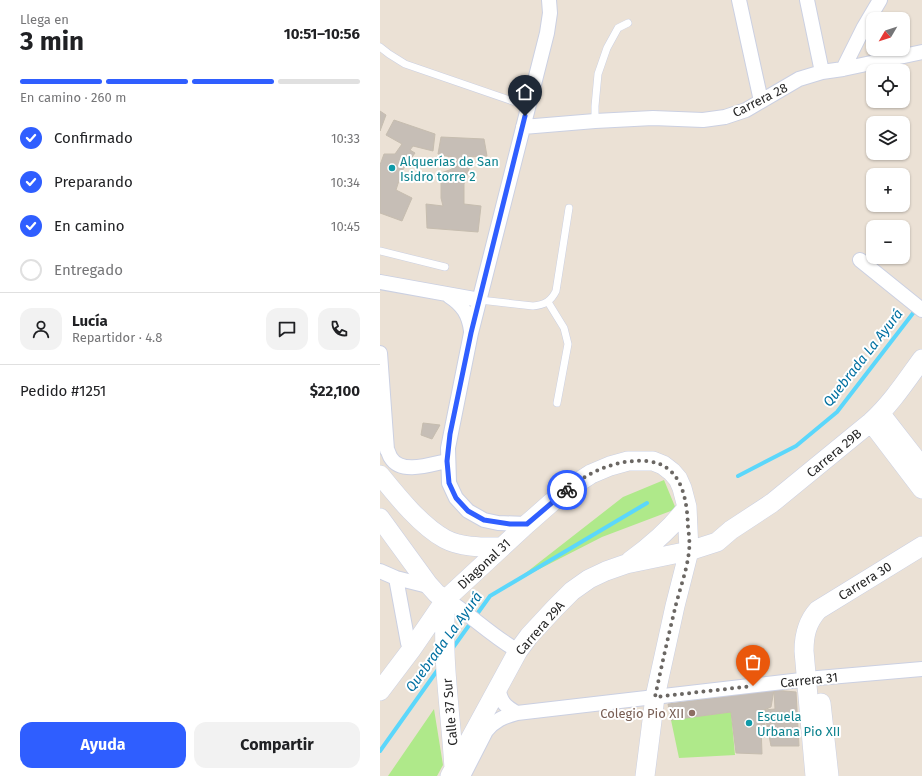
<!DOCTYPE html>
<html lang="es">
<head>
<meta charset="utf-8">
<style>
  body { margin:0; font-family:"Fira Sans",sans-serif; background:#f2f2f2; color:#202124; height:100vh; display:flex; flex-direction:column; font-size:15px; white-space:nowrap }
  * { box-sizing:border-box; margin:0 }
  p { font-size:13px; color:#757577 }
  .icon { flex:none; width:22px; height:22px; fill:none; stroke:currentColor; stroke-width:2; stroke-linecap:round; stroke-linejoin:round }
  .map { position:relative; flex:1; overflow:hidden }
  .side { display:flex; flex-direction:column; background:#fff; width:380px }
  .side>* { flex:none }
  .needle { width:26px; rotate:231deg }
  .fabs { position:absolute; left:486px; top:12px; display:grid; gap:8px }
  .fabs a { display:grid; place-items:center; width:44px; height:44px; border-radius:8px; background:#fff; box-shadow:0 1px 3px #0004; font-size:20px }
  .pin { position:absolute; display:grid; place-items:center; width:34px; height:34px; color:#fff; margin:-41px -17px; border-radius:50% 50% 50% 0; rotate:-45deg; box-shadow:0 0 4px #0007 }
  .pin .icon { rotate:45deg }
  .courier { position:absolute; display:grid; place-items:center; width:40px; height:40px; margin:-20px; border:3px solid #2f5eff; border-radius:50%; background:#fff; color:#222; box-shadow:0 1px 5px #0007 }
  .overview em { font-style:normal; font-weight:700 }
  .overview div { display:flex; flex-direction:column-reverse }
  .overview { display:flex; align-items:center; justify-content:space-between; height:68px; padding:0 20px }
  h1 { font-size:26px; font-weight:700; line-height:30px }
  .bar { display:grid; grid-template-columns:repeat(4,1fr); gap:6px 4px; align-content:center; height:48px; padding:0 20px }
  .bar i { height:5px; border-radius:3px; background:#e0e0e0 }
  .bar .selected { background:#2f5eff }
  .bar p { grid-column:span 4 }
  .line { display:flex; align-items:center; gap:10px; padding:0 20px; border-top:1px solid #e0e0e0 }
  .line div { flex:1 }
  .round { display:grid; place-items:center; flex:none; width:42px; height:42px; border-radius:12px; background:#f2f2f2 }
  ol { padding:0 20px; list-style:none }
  li { display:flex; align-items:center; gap:12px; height:44px }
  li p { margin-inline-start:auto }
  li .icon { padding:4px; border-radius:50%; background:#2f5eff; color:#fff; stroke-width:4 }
  li:last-child { color:#757577 }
  li i { width:22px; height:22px; border:2px solid #e0e0e0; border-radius:50% }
  .action { display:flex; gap:8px; margin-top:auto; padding:8px 20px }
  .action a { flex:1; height:46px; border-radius:12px; background:#2f5eff; color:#fff; font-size:16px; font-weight:700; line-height:46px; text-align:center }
  .action a+a { background:#f2f2f2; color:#202124 }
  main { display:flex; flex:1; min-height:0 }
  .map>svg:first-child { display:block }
</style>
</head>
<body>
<main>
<section class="side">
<div class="overview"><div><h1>3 min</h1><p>Llega en</p></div><em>10:51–10:56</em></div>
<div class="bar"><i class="selected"></i><i class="selected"></i><i class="selected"></i><i></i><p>En camino · 260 m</p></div>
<ol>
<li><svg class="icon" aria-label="check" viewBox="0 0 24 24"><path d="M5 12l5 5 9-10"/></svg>Confirmado<p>10:33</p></li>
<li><svg class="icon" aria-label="check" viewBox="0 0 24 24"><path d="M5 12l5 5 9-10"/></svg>Preparando<p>10:34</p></li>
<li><svg class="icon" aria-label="check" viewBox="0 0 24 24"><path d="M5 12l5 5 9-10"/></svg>En camino<p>10:45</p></li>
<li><i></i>Entregado</li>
</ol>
<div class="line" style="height:72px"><a class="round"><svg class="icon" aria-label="person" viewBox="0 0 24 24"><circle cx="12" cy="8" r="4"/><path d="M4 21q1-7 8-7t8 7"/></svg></a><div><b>Lucía</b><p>Repartidor · 4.8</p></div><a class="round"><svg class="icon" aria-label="chat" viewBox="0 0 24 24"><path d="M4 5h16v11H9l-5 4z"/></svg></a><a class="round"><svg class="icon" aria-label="phone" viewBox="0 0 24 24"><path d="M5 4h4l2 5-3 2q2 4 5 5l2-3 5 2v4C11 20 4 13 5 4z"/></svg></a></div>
<div class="line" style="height:52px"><div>Pedido #1251</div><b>$22,100</b></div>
<div class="action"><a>Ayuda</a><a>Compartir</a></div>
</section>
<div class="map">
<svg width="542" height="776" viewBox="0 0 542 776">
  <rect width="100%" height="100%" fill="#ebe1d5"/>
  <path fill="#afe98a" d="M284,480L296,509L222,537L134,582L243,497Z
    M54,709L63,765L57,776H8Z
    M351,712L355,755L299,758L291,720Z"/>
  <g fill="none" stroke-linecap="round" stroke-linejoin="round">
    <path stroke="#5bd7fb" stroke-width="4" d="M358,476L416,446L457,412L537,308
      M72,649L110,596L267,503
      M0,751L59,668"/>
  </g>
  <path fill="#c6beb6" stroke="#c6bdaf" d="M0,111L6,115L0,131Z
    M14,120L55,134L53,151L33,146L30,150L35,153L22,171L16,190L32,198L22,221L0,213V165L4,154H15L22,144L6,135Z
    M61,137L104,139L107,156L87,157L85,162L91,163L84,184V204L101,206L98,232L47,228L46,204L63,206L61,198V173L72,169L75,158L58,154Z
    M43,423L60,425L52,439L41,435Z
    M394,690L391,707L384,710L385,725H381L382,754L356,753L351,712L291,720L288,704Z
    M394,690L416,692L419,746H391L384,710L395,709Z"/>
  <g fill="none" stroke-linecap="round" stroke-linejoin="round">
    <defs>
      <path id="lane" d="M0,47L9,54L25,64L147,106
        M215,121V106L218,74L227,48L238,28L248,23
        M0,251L65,267
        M100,300L153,306C165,305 171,301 176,291L189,208
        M168,302L184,328L188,344L177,403"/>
      <path id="street" d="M359,0L381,101
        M427,0L442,72
        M463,69L484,27L500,0
        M143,127L215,121L273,118L323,120L345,117L366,110L419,79L442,72L463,69L542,52
        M480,260L542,310
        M0,282L100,300
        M69,296C83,305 89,315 91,331
        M0,353L7,450C9,452 9,456 11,458C21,475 52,464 67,461
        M147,524L118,523L104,520L88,511L76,498L69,483L68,448L91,333L167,33L170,13L169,0
        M0,571L16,578L44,585L48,584
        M16,578L28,643L31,650
        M66,599C91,615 112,636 138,651
        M118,686C120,701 124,706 137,713L438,678L542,669
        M83,776L106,731C115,720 123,717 137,713"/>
      <path id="secondary" d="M500,413L542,467
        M491,422L542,489
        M0,475C17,496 41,526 65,539C82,548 104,547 122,547
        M0,518L48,584L57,594L66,599
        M250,561C272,545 291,529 307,507
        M66,601C61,657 71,713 74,769
        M0,691L31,650L66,599L147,524L172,502L194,485L211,474L230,466L248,461H273L283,465L292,472L298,479L302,488L307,507L309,551L295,606L275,697L265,776
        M441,703L449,776
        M70,776L138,651L149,636L175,608L192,591L209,579L226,571L246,564L309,551L337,542L351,530L392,503L491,422C511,404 526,381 542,359
        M435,776L424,651C424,635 427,622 438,610L542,546"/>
    </defs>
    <use href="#lane" stroke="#cbd0e2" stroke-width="8"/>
    <use href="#street" stroke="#cbd0e2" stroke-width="16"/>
    <use href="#secondary" stroke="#cbd0e2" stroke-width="20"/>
    <use href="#lane" stroke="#fff" stroke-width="7"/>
    <use href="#street" stroke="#fff" stroke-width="14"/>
    <use href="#secondary" stroke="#fff" stroke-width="19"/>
  </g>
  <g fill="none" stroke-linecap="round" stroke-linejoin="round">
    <path stroke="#6b6763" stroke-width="4" stroke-dasharray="0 7.2" d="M187,490C208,472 237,459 265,461C301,463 307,497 308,527C309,535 310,543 309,551C307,572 298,593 294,613C287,641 281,669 275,697L373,686"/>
    <path stroke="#2f5eff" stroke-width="5" d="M145,116L91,333L70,434L67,461L69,483L76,498L88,511L104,520L130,524H147L187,490"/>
  </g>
  <g fill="#0f9aa8" stroke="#fff" stroke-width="1.5">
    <circle cx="12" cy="168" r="4"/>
    <circle cx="369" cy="723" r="4"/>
  </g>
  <circle fill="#8d6e63" stroke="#fff" stroke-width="1.5" cx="312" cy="713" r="4"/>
  <g text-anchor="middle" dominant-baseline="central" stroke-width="4" stroke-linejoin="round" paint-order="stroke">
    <g font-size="13" fill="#262626" stroke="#fff">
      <text transform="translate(380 100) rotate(-27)">Carrera 28</text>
      <text transform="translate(454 453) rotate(-40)">Carrera 29B</text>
      <text transform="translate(104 564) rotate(-43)">Diagonal 31</text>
      <text transform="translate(485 581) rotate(-32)">Carrera 30</text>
      <text transform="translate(160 628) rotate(-49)">Carrera 29A</text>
      <text transform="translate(429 680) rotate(-6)">Carrera 31</text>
      <text transform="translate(70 712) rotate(-95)">Calle 37 Sur</text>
    </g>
    <g font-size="13" fill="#0d838f" stroke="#fff" text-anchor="start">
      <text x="20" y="161">Alquerías de San<tspan x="20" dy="15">Isidro torre 2</tspan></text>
      <text x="377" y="716">Escuela<tspan x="377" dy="15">Urbana Pio XII</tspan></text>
    </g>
    <g font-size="13" fill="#785e54" stroke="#fff" text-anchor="end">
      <text x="304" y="713">Colegio Pio XII</text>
    </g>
    <g font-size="14" font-style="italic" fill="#0070a1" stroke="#fff">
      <text transform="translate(483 358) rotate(-52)">Quebrada La Ayurá</text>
      <text transform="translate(64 642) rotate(-54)">Quebrada La Ayurá</text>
    </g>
  </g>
</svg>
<div class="fabs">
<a><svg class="needle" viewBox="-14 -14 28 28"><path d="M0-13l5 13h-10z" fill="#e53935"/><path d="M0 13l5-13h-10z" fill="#757577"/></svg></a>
<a><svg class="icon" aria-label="locate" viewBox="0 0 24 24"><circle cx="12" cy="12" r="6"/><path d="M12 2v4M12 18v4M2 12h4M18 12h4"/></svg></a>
<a><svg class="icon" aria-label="layers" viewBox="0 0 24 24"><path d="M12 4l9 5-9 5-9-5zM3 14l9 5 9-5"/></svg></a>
<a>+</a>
<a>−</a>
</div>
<div class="pin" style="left:373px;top:686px;background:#ea580c"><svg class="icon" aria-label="bag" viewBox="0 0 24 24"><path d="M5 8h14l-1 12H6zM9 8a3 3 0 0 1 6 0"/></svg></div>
<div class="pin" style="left:145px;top:116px;background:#1f2937"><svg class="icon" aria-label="home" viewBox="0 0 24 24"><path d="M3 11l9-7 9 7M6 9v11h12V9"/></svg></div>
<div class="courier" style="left:187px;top:490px"><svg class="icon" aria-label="bike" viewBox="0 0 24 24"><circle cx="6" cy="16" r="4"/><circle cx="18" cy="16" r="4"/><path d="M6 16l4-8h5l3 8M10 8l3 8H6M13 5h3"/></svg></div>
</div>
</main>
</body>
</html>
